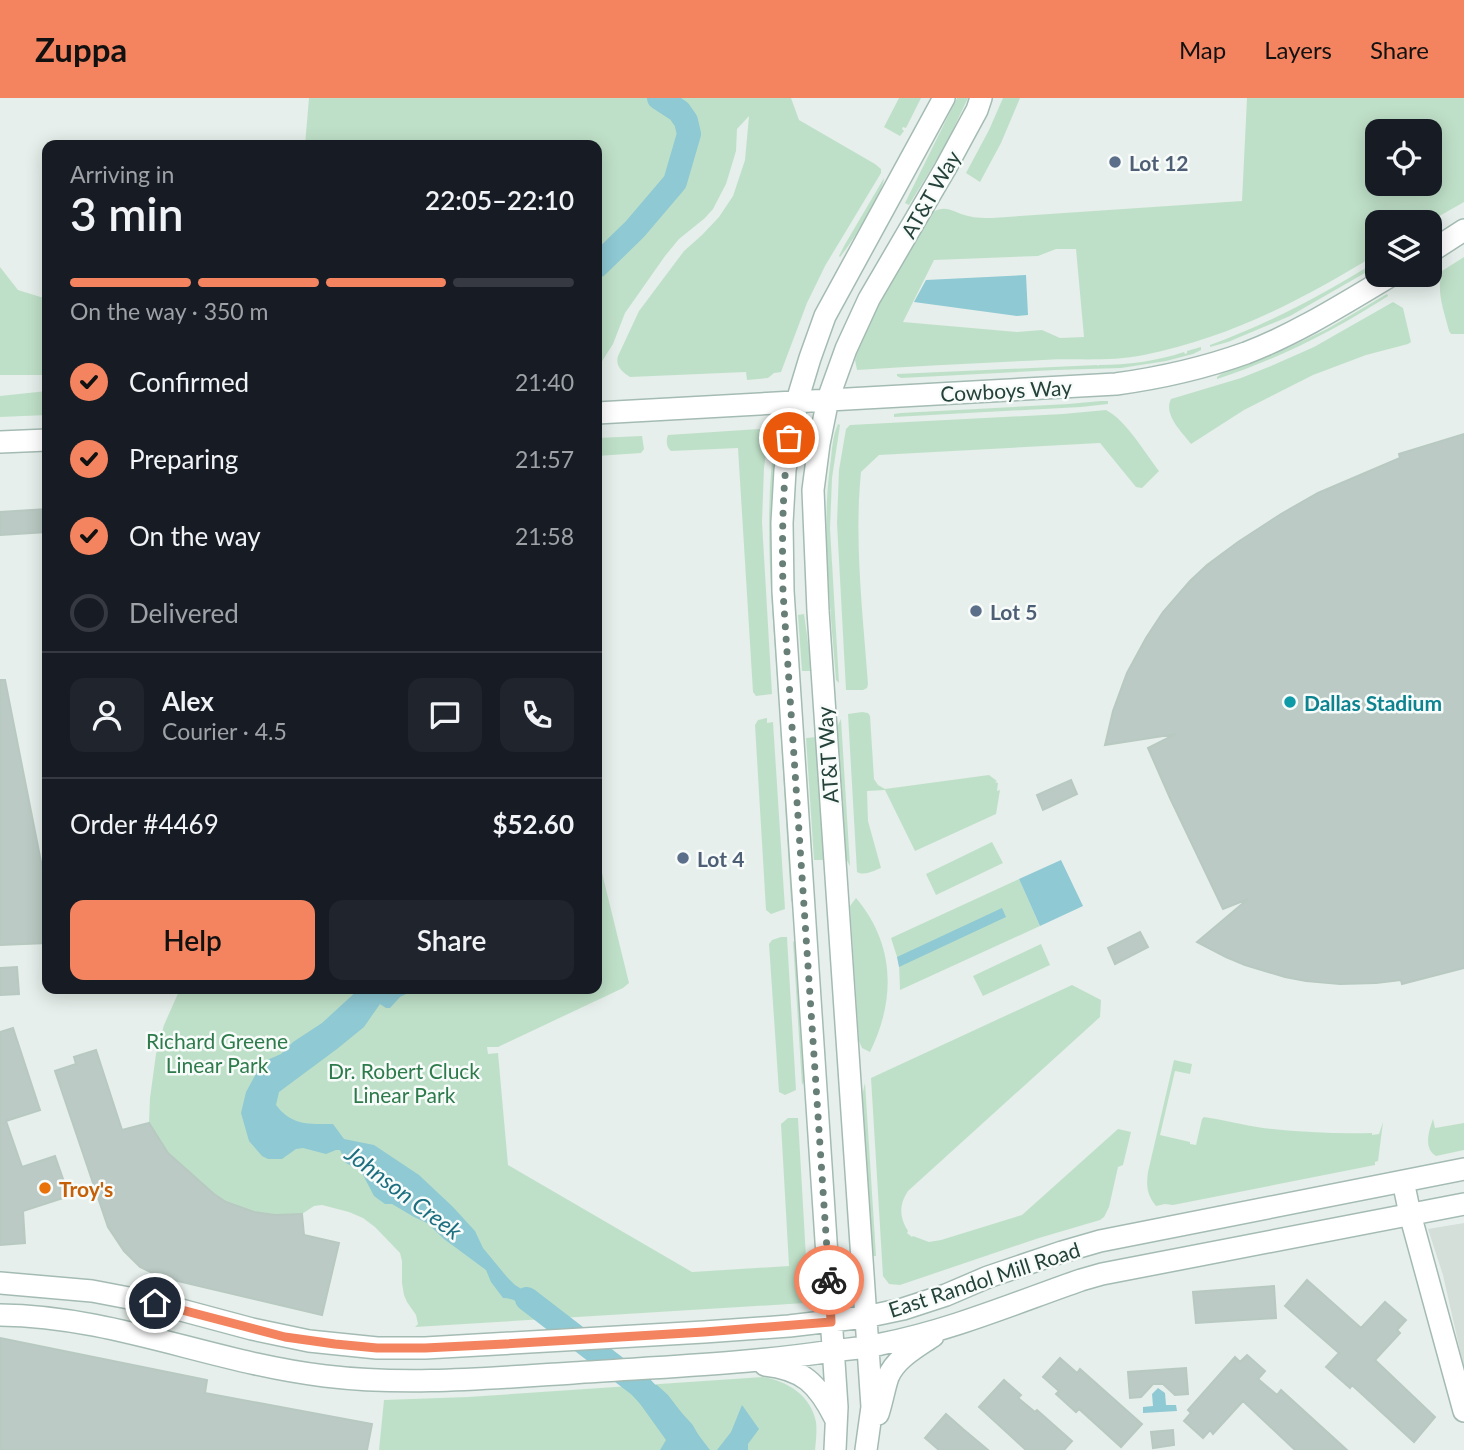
<!DOCTYPE html>
<html lang="en">
<head>
<meta charset="utf-8">
<style>
  body { margin:0; font-family:Lato,sans-serif; background:#20242c; color:#f1f3f6; height:100vh; display:flex; flex-direction:column; font-size:26px; white-space:nowrap }
  * { box-sizing:border-box; margin:0 }
  p { font-size:23px; color:#9ea1a6 }
  .icon { flex:none; width:38px; height:38px; fill:none; stroke:currentColor; stroke-width:2; stroke-linecap:round; stroke-linejoin:round }
  .map { position:relative; flex:1; overflow:hidden }
  .sheet { position:absolute; left:42px; top:42px; width:560px; height:854px; display:flex; flex-direction:column; background:#171b24; border-radius:14px; box-shadow:0 4px 18px #0003 }
  .sheet>* { flex:none }
  .controls { position:absolute; left:1365px; top:21px; display:grid; gap:14px }
  .controls a { display:grid; place-items:center; width:77px; height:77px; border-radius:14px; background:#171b24; box-shadow:0 4px 18px #0003; font-size:35px }
  .pin { position:absolute; display:grid; place-items:center; width:60px; height:60px; color:#fff; margin:-30px; border:4px solid #fff; border-radius:50%; box-shadow:0 2px 7px #0007 }
  .courier { position:absolute; display:grid; place-items:center; width:70px; height:70px; margin:-35px; border:5px solid #f4845f; border-radius:50%; background:#fff; color:#222; box-shadow:0 2px 9px #0007 }
  .summary em { font-style:normal; font-weight:600 }
  .summary div { display:flex; flex-direction:column-reverse }
  .summary { display:flex; align-items:center; justify-content:space-between; height:119px; padding:0 28px }
  h1 { font-size:46px; font-weight:600; line-height:52px }
  .bar { display:grid; grid-template-columns:repeat(4,1fr); gap:10px 7px; align-content:center; height:84px; padding:0 28px }
  .bar i { height:9px; border-radius:5px; background:#363941 }
  .bar .active { background:#f4845f }
  .bar p { grid-column:span 4 }
  .line { display:flex; align-items:center; gap:18px; padding:0 28px; border-top:2px solid #363941 }
  .line div { flex:1 }
  .round { display:grid; place-items:center; flex:none; width:74px; height:74px; border-radius:14px; background:#20242c }
  ol { padding:0 28px; list-style:none }
  li { display:flex; align-items:center; gap:21px; height:77px }
  li p { margin-inline-start:auto }
  li .icon { padding:7px; border-radius:50%; background:#f4845f; color:#111; stroke-width:4 }
  li:last-child { color:#9ea1a6 }
  li i { width:38px; height:38px; border:4px solid #363941; border-radius:50% }
  .primary-button { display:flex; gap:14px; margin-top:auto; padding:14px 28px }
  .primary-button a { flex:1; height:80px; border-radius:14px; background:#f4845f; color:#111; font-size:28px; font-weight:600; line-height:80px; text-align:center }
  .primary-button a+a { background:#20242c; color:#f1f3f6 }
  header { display:flex; align-items:center; gap:42px; box-sizing:border-box; height:98px; padding:0 35px; background:#f4845f; color:#111 }
  header strong { font-size:33px }
  nav { display:flex; gap:38px; margin-inline-start:auto; font-size:24px }
  .map>svg:first-child { display:block }
</style>
</head>
<body>
<header>
<strong>Zuppa</strong>
<nav><a>Map</a><a>Layers</a><a>Share</a></nav>
</header>
<div class="map">
<svg width="1464" height="1352" viewBox="0 0 1464 1352">
  <rect width="100%" height="100%" fill="#e6efeb"/>
  <path fill="#d4dfda" d="M1464,1125V1270L1443,1177L1428,1131Z"/>
  <path fill="#bfe0c8" fill-rule="evenodd" d="M309,0H791L799,22L875,66L881,71V75L825,168L807,205L781,274L774,275L768,280L747,282L746,274L630,279C622,274 615,268 618,258L639,213L684,153L702,137L719,119L733,98L745,62L749,18L737,31L736,53L733,63L726,86L713,111L705,120L679,141L665,158L625,215L613,246L597,271V47H305Z
    M899,0H921L906,30L903,29L902,31L904,33L900,38L884,29Z
    M957,0H968L945,48L909,107L905,105Z
    M1003,0H1020L1001,45L980,84L966,75L989,32Z
    M1247,0H1464V104L1429,124H1377V156C1304,201 1229,240 1144,257C1111,264 1077,260 1043,262C981,265 919,268 857,272L855,262L857,254L872,217L895,173L933,114C947,106 954,115 968,118C976,120 984,120 992,120L1242,103ZM1377,33H1430V86H1377ZM1056,151H1076L1084,239L1060,240L1042,232L1017,234L903,224L934,162L1038,158Z
    M884,80C884,93 850,148 840,159L839,158L844,148Z
    M1464,159V236H1451L1449,233C1444,213 1436,194 1442,173Z
    M1377,163V168L1290,218L1228,244L1210,249V247C1270,225 1322,197 1377,163Z
    M0,169L18,192L47,201V277H0Z
    M1387,196L1388,198C1334,233 1278,261 1217,281V279L1221,276L1260,262L1294,247L1327,231Z
    M1393,204L1403,210L1411,244L1408,246L1366,257L1313,277L1244,312L1191,346C1182,334 1163,317 1171,301L1241,280L1271,268L1314,249Z
    M1201,249V252L1193,256L1166,263L1121,270L1055,272L901,280L897,278V276L1097,267L1098,268L1099,267C1128,267 1157,263 1184,254L1185,256L1187,255V253Z
    M47,293V317L0,319V298Z
    M1101,303H1108V306L1081,309L894,319V316L901,315L1068,306Z
    M1106,312C1126,322 1145,355 1159,373L1142,390L1136,389L1100,345L879,357L861,374C854,443 863,517 868,586L867,590L863,592H846L837,425L839,372L846,331L850,327L1063,316Z
    M838,326L840,327L832,380L830,430L839,585L836,582C831,513 821,436 830,368C832,354 832,339 838,326Z
    M759,331L765,334L768,339L764,370L762,424L772,596L756,598L753,594L738,350L671,353C666,349 666,342 668,337Z
    M777,337L773,386L772,426L780,589L778,591C772,506 763,422 775,338Z
    M642,338L644,351L641,355L597,358V340Z
    M804,516L812,573H802L798,517Z
    M862,614L868,615L870,618L874,681L878,687L885,691L989,677L997,683L995,684L998,685L997,693L1000,692L996,716L915,753L885,692L867,693L868,723L881,770C873,773 865,778 857,774L848,616Z
    M767,620V625L773,624L785,811L771,816L766,812L755,627L758,622Z
    M841,621L850,768L846,761L838,641L837,629Z
    M780,625L781,627L794,798L791,804Z
    M817,639L824,762H814L806,640Z
    M597,735L602,775L629,885L623,890L498,949H487L488,956L498,955L508,1067L692,1174L789,1168L781,1026L788,1020H798L807,1177L808,1178L810,1199L805,1205L415,1229L418,1226L416,1217L407,1204L404,1197L402,1185V1163L400,1155L375,1129L363,1120L349,1114L322,1107L314,1108L302,1116L275,1117L254,1114L226,1104L214,1096L168,1055L149,1025L150,1000L156,956L164,927L180,891H597Z
    M992,744L1003,765L936,797L926,776Z
    M1019,781L1040,828L900,892L899,865L891,840Z
    M856,800C895,846 896,901 870,954L862,950L859,943L850,808Z
    M781,839H787L796,992L785,997L779,994L769,846L772,842Z
    M793,843L797,847L805,981L802,987Z
    M1041,846L1050,867L983,898L973,878Z
    M1072,887L1101,902L1100,919L908,1093C899,1106 899,1119 908,1133L907,1135L912,1139L913,1138L929,1144L941,1142L1022,1117L1118,1031L1131,1034L1123,1067L1118,1069L1109,1109L1104,1119L1100,1122L1039,1140L900,1187L889,1186L883,1178L871,980Z
    M1174,962L1192,966L1190,976L1175,973L1160,1037L1190,1044V1046L1196,1047L1202,1021L1204,1019C1224,1022 1243,1027 1263,1030C1299,1034 1335,1036 1372,1035V1037L1379,1036L1383,1024L1378,1063L1375,1064V1067L1173,1107L1165,1106L1156,1108C1147,1097 1146,1088 1148,1074Z
    M865,985L876,1158H873L862,998Z
    M1433,1021L1435,1030L1464,1025V1052L1436,1058C1423,1050 1429,1033 1433,1021Z
    M763,1279C787,1283 811,1297 816,1324C817,1333 816,1343 815,1352H379L384,1302L468,1299Z"/>
  <path fill="#8ec9d4" d="M1026,177L1028,217L1017,218L914,204L926,182Z
    M1061,762L1083,808L1040,828L1019,781Z
    M1002,810L1006,819L899,869L897,859Z
    M359,891H416L400,899L390,910H386L380,906L364,929L337,951L279,994L276,1007C292,1028 309,1026 333,1026L344,1041L374,1047L419,1077L453,1109L475,1133L483,1150L507,1179L515,1187L567,1219L535,1222C528,1210 517,1200 503,1200L491,1184L486,1172L444,1141L427,1125L414,1119L392,1106H385L374,1098L361,1073L346,1065L340,1052H336L326,1056L303,1050L296,1051L282,1061H268L262,1058L249,1043L241,1015L246,994L257,974L267,962L281,956L293,944L322,925Z
    M657,1287L668,1297L710,1352H660L666,1342L628,1289Z
    M1158,1290L1165,1295L1166,1307H1176L1177,1313L1143,1315V1309L1153,1308L1152,1296Z
    M742,1307L759,1331L748,1346V1352H717L731,1334Z"/>
  <g fill="none" stroke-linecap="round" stroke-linejoin="round">
    <path stroke="#8ec9d4" stroke-width="24" d="M597,168L635,131L675,84L689,36L686,23L679,13L659,0
      M527,1201L640,1288L683,1334L693,1352"/>
  </g>
  <path fill="#bbcac4" stroke="#b8c9c2" stroke-width="2" d="M1464,336V870L1402,886L1401,882L1376,885L1340,886L1306,883L1285,879L1245,867L1226,859L1197,844L1248,801L1223,811L1170,700L1148,650L1176,636L1105,647L1113,613L1127,575L1146,540L1163,514L1190,483L1207,467L1238,444L1281,416L1318,395L1400,360L1399,356Z
    M47,411V434L0,437V414Z
    M0,582H5L47,794V845L0,847Z
    M1071,682L1077,696L1043,712L1037,697Z
    M1140,834L1148,849L1115,866L1108,850Z
    M17,869L19,896L0,897V870Z
    M13,930L40,1012L6,1023L22,1069L55,1058L69,1098L23,1113L25,1145L0,1147V934Z
    M96,952L122,1032L149,1025L168,1055L214,1096L226,1104L254,1114L275,1117L302,1116L304,1137L339,1145L322,1217L161,1179L140,1169L124,1153L108,1129L55,973L76,966L74,959Z
    M1307,1182L1361,1230L1385,1204L1406,1222L1397,1232L1400,1235L1375,1262L1435,1319L1414,1344L1352,1287L1350,1290L1326,1269L1339,1255L1285,1208Z
    M1274,1188L1276,1220L1196,1225L1193,1194Z
    M0,1240L207,1282L205,1295L372,1326L367,1352H0Z
    M1247,1257L1265,1273L1258,1281L1277,1297L1281,1292L1347,1352H1295L1243,1303L1213,1336L1210,1332L1203,1340L1184,1323L1191,1315L1188,1312L1235,1259L1240,1264Z
    M1060,1260L1077,1275L1080,1271L1142,1326L1121,1349L1079,1311L1076,1314L1056,1296L1059,1293L1043,1279Z
    M1186,1270L1188,1296L1175,1297L1163,1286H1153L1141,1299L1130,1300L1128,1274Z
    M1004,1282L1021,1297L1018,1300L1035,1314L1037,1312L1072,1343L1064,1352H1026L979,1309Z
    M946,1316L963,1331L988,1352H939L925,1340Z
    M1173,1332L1174,1347L1153,1350L1151,1334Z"/>
  <g fill="none" stroke-linecap="round" stroke-linejoin="round">
    <defs>
      <path id="secondary" d="M1430,154L1464,132
        M597,315L1116,286C1160,280 1204,270 1246,255C1298,235 1345,205 1392,177
        M0,344L47,342
        M1403,1083L1410,1116L1464,1313
        M0,1185L92,1193L155,1205L252,1231L309,1243L377,1250H425L704,1234L789,1228L865,1219L903,1211L946,1197L988,1179L1062,1154L1100,1143L1464,1071
        M0,1217C113,1218 214,1265 325,1278C408,1288 490,1280 573,1275C659,1269 746,1266 832,1253C848,1251 865,1250 881,1246C949,1233 1015,1205 1081,1182L1102,1176L1464,1106
        M765,1267C803,1271 818,1286 835,1320
        M878,1316C882,1304 884,1291 888,1279C896,1260 917,1249 933,1238
        M835,1352L837,1309L783,493L782,425L785,372L797,303L810,260L825,218L944,0
        M866,1352L872,1309L818,513L813,392L819,346L828,301L846,251L869,201L945,71L977,12L981,0"/>
    </defs>
    <use href="#secondary" stroke="#a4bbb3" stroke-width="24"/>
    <use href="#secondary" stroke="#fff" stroke-width="21"/>
  </g>
  <g fill="none" stroke-linecap="round" stroke-linejoin="round">
    <path stroke="#687f78" stroke-width="7" stroke-dasharray="0 12.6" d="M789,340C782,392 782,442 783,494L829,1182"/>
    <path stroke="#f4845f" stroke-width="9" d="M155,1205L285,1239L335,1246L377,1250H425L505,1246L704,1234L831,1224L829,1182"/>
  </g>
  <g fill="#5c6f8a" stroke="#f7fbf9" stroke-width="2.5">
    <circle cx="1115" cy="64" r="7"/>
    <circle cx="976" cy="513" r="7"/>
    <circle cx="683" cy="760" r="7"/>
  </g>
  <circle fill="#0f9aa8" stroke="#f7fbf9" stroke-width="2.5" cx="1290" cy="604" r="7"/>
  <circle fill="#e8710a" stroke="#f7fbf9" stroke-width="2.5" cx="45" cy="1090" r="7"/>
  <g text-anchor="middle" dominant-baseline="central" stroke-width="5" stroke-linejoin="round" paint-order="stroke">
    <g font-size="21" font-weight="bold" fill="#4e5e75" stroke="#f7fbf9" text-anchor="start">
      <text x="1129" y="64">Lot 12</text>
      <text x="990" y="513">Lot 5</text>
      <text x="697" y="760">Lot 4</text>
    </g>
    <g font-size="21" fill="#24423a" stroke="#f7fbf9">
      <text transform="translate(930 96) rotate(-60)">AT&amp;T Way</text>
      <text transform="translate(1006 292) rotate(-3)">Cowboys Way</text>
      <text transform="translate(827 657) rotate(-94)">AT&amp;T Way</text>
      <text transform="translate(984 1181) rotate(-18)">East Randol Mill Road</text>
    </g>
    <g font-size="21" font-weight="bold" fill="#0d838f" stroke="#f7fbf9" text-anchor="start">
      <text x="1304" y="604">Dallas Stadium</text>
    </g>
    <g font-size="21" fill="#2d7a4b" stroke="#f7fbf9">
      <text x="217" y="942">Richard Greene<tspan x="217" dy="24">Linear Park</tspan></text>
      <text x="404" y="972">Dr. Robert Cluck<tspan x="404" dy="24">Linear Park</tspan></text>
    </g>
    <g font-size="21" font-weight="bold" fill="#c56008" stroke="#f7fbf9" text-anchor="start">
      <text x="59" y="1090">Troy's</text>
    </g>
    <g font-size="23" font-style="italic" fill="#1c6f80" stroke="#f7fbf9">
      <text transform="translate(404 1094) rotate(37)">Johnson Creek</text>
    </g>
  </g>
</svg>
<div class="controls">
<a><svg class="icon" aria-label="locate" viewBox="0 0 24 24"><circle cx="12" cy="12" r="6"/><path d="M12 2v4M12 18v4M2 12h4M18 12h4"/></svg></a>
<a><svg class="icon" aria-label="layers" viewBox="0 0 24 24"><path d="M12 4l9 5-9 5-9-5zM3 14l9 5 9-5"/></svg></a>
</div>
<div class="pin" style="left:789px;top:340px;background:#ea580c"><svg class="icon" aria-label="bag" viewBox="0 0 24 24"><path d="M5 8h14l-1 12H6zM9 8a3 3 0 0 1 6 0"/></svg></div>
<div class="pin" style="left:155px;top:1205px;background:#1f2937"><svg class="icon" aria-label="home" viewBox="0 0 24 24"><path d="M3 11l9-7 9 7M6 9v11h12V9"/></svg></div>
<div class="courier" style="left:829px;top:1182px"><svg class="icon" aria-label="bike" viewBox="0 0 24 24"><circle cx="6" cy="16" r="4"/><circle cx="18" cy="16" r="4"/><path d="M6 16l4-8h5l3 8M10 8l3 8H6M13 5h3"/></svg></div>
<section class="sheet">
<div class="summary"><div><h1>3 min</h1><p>Arriving in</p></div><em>22:05–22:10</em></div>
<div class="bar"><i class="active"></i><i class="active"></i><i class="active"></i><i></i><p>On the way · 350 m</p></div>
<ol>
<li><svg class="icon" aria-label="check" viewBox="0 0 24 24"><path d="M5 12l5 5 9-10"/></svg>Confirmed<p>21:40</p></li>
<li><svg class="icon" aria-label="check" viewBox="0 0 24 24"><path d="M5 12l5 5 9-10"/></svg>Preparing<p>21:57</p></li>
<li><svg class="icon" aria-label="check" viewBox="0 0 24 24"><path d="M5 12l5 5 9-10"/></svg>On the way<p>21:58</p></li>
<li><i></i>Delivered</li>
</ol>
<div class="line" style="height:126px"><a class="round"><svg class="icon" aria-label="person" viewBox="0 0 24 24"><circle cx="12" cy="8" r="4"/><path d="M4 21q1-7 8-7t8 7"/></svg></a><div><b>Alex</b><p>Courier · 4.5</p></div><a class="round"><svg class="icon" aria-label="chat" viewBox="0 0 24 24"><path d="M4 5h16v11H9l-5 4z"/></svg></a><a class="round"><svg class="icon" aria-label="phone" viewBox="0 0 24 24"><path d="M5 4h4l2 5-3 2q2 4 5 5l2-3 5 2v4C11 20 4 13 5 4z"/></svg></a></div>
<div class="line" style="height:91px"><div>Order #4469</div><b>$52.60</b></div>
<div class="primary-button"><a>Help</a><a>Share</a></div>
</section>
</div>
</body>
</html>
